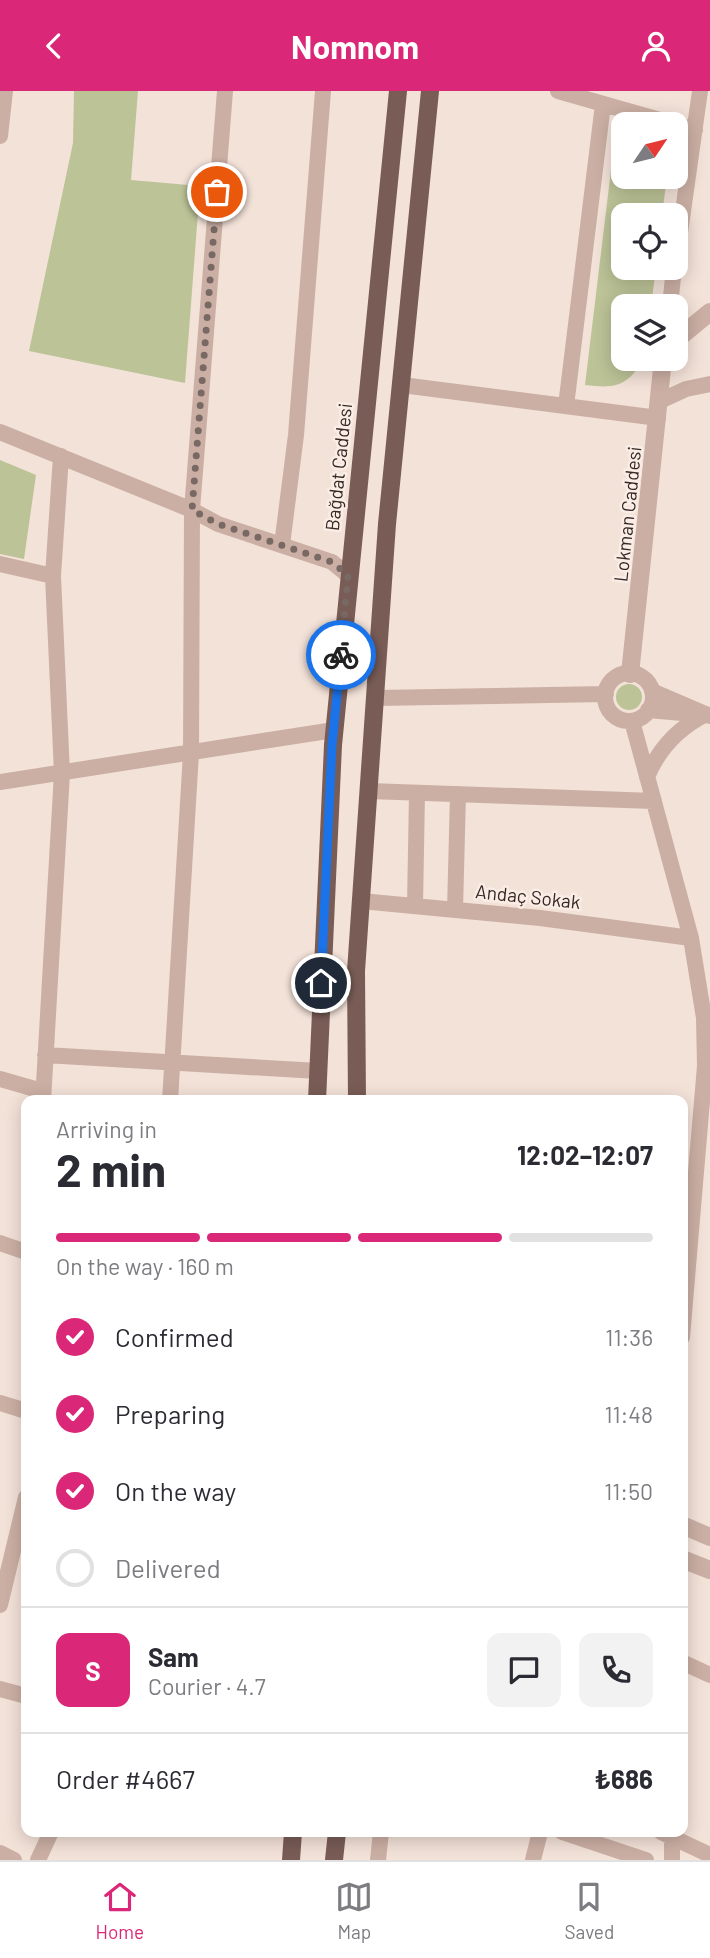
<!DOCTYPE html>
<html lang="en">
<head>
<meta charset="utf-8">
<style>
  body { margin:0; font-family:Barlow,sans-serif; background:#f2f2f3; color:#2b2b33; height:100vh; display:flex; flex-direction:column; font-size:26px; white-space:nowrap }
  * { box-sizing:border-box; margin:0 }
  p { font-size:23px; color:#7c7c81 }
  .icon { flex:none; width:38px; height:38px; fill:none; stroke:currentColor; stroke-width:2; stroke-linecap:round; stroke-linejoin:round }
  .map { position:relative; flex:1; overflow:hidden }
  .panel { position:absolute; left:21px; top:1004px; width:667px; height:742px; display:flex; flex-direction:column; background:#fff; border-radius:14px; box-shadow:0 4px 18px #0003 }
  .panel>* { flex:none }
  .needle { width:46px; rotate:55deg }
  .fabs { position:absolute; left:611px; top:21px; display:grid; gap:14px }
  .fabs a { display:grid; place-items:center; width:77px; height:77px; border-radius:14px; background:#fff; box-shadow:0 4px 18px #0003; font-size:35px }
  .pin { position:absolute; display:grid; place-items:center; width:60px; height:60px; color:#fff; margin:-30px; border:4px solid #fff; border-radius:50%; box-shadow:0 2px 7px #0007 }
  .courier { position:absolute; display:grid; place-items:center; width:70px; height:70px; margin:-35px; border:5px solid #1a73e8; border-radius:50%; background:#fff; color:#222; box-shadow:0 2px 9px #0007 }
  .head em { font-style:normal; font-weight:700 }
  .head div { display:flex; flex-direction:column-reverse }
  .head { display:flex; align-items:center; justify-content:space-between; height:119px; padding:0 35px }
  h1 { font-size:46px; font-weight:700; line-height:52px }
  .bar { display:grid; grid-template-columns:repeat(4,1fr); gap:10px 7px; align-content:center; height:84px; padding:0 35px }
  .bar i { height:9px; border-radius:5px; background:#e1e1e2 }
  .bar .selected { background:#db2777 }
  .bar p { grid-column:span 4 }
  .line { display:flex; align-items:center; gap:18px; padding:0 35px; border-top:2px solid #e1e1e2 }
  .line div { flex:1 }
  .round { display:grid; place-items:center; flex:none; width:74px; height:74px; border-radius:14px; background:#f2f2f3 }
  ol { padding:0 35px; list-style:none }
  li { display:flex; align-items:center; gap:21px; height:77px }
  li p { margin-inline-start:auto }
  li .icon { padding:7px; border-radius:50%; background:#db2777; color:#fff; stroke-width:4 }
  li:last-child { color:#7c7c81 }
  li i { width:38px; height:38px; border:4px solid #e1e1e2; border-radius:50% }
  header { display:flex; justify-content:space-between; align-items:center; height:91px; padding:0 35px; background:#db2777; color:#fff; font-size:32px; font-weight:700 }
  .tab-bar { display:flex; justify-content:space-around; align-items:center; height:98px; border-top:2px solid #e1e1e2; background:#fff; font-size:19px; color:#7c7c81 }
  .tab-bar a { display:grid; justify-items:center; gap:4px }
  .tab-bar .selected { color:#db2777 }
  .map>svg:first-child { display:block }
</style>
</head>
<body>
<header><svg class="icon" aria-label="back" viewBox="0 0 24 24"><path d="M15 5l-7 7 7 7"/></svg>Nomnom<svg class="icon" aria-label="person" viewBox="0 0 24 24"><circle cx="12" cy="8" r="4"/><path d="M4 21q1-7 8-7t8 7"/></svg></header>
<div class="map">
<svg width="710" height="1769" viewBox="0 0 710 1769">
  <rect width="100%" height="100%" fill="#f3e2d8"/>
  <path fill="#bcc397" d="M74,0H138L131,89L200,95L185,292L29,260L73,52Z
    M615,46L623,48V86H667L662,124H623V177H656L651,215H623V268H644C627,295 617,298 585,294Z
    M0,369L36,384L24,468L0,463Z
    M616 606a13 13 0 1 1 26 0a13 13 0 1 1-26 0Z"/>
  <g fill="none" stroke-linecap="round" stroke-linejoin="round">
    <path stroke="#cbafa4" stroke-width="16" d="M225,0L192,419L218,433L332,471L348,484
      M558,0L695,39
      M0,45L5,0
      M676,170L700,0
      M670,215L674,177
      M402,294L658,327
      M660,310L686,298L710,293
      M566,315L603,13
      M0,341L192,419L191,662L170,1010
      M282,454L296,344L323,0
      M0,473L53,485
      M605 606a24 24 0 1 1 48 0a24 24 0 1 1-48 0Z
      M652,600L710,625
      M375,607L606,603
      M648,619L694,623
      M632,630L691,847L704,927L705,975L682,1246
      M647,686C659,657 678,637 706,623
      M0,691L334,639
      M369,700L654,710
      M361,810L540,827L691,847
      M415,815L417,702
      M455,819L458,703
      M45,964L318,980
      M0,988L42,1000
      M43,1010L62,682L53,485L61,365
      M0,1152L26,1161
      M0,1312L26,1320
      M0,1514L26,1406
      M682,1571L710,1584
      M0,1598L26,1605
      M562,1741L646,1769
      M661,1741L710,1764
      M672,1741V1769
      M0,1762L14,1769
      M38,1769L51,1741
      M378,1769L381,1741
      M533,1769L540,1741"/>
    <path stroke="#cbafa4" stroke-width="18" d="M676,249L710,221
      M630,583L663,268
      M682,1434L710,1446
      M682,1468L710,1479"/>
    <path stroke="#795c56" stroke-width="18" d="M317,1010L333,654L398,0
      M357,1010L356,880L387,433L430,0
      M291,1769L293,1741
      M334,1769L337,1741"/>
  </g>
  <g fill="none" stroke-linecap="round" stroke-linejoin="round">
    <path stroke="#786964" stroke-width="7" stroke-dasharray="0 12.6" d="M217,101L192,419L218,433L332,471L348,484L341,564"/>
    <path stroke="#1a73e8" stroke-width="9" d="M321,892L332,654L341,564"/>
  </g>
  <g text-anchor="middle" dominant-baseline="central" stroke-width="5" stroke-linejoin="round" paint-order="stroke">
    <g font-size="19" fill="#362826" stroke="#faede5">
      <text transform="translate(338 376) rotate(-84)">Bağdat Caddesi</text>
      <text transform="translate(627 423) rotate(-84)">Lokman Caddesi</text>
      <text transform="translate(528 805) rotate(6)">Andaç Sokak</text>
    </g>
  </g>
</svg>
<div class="fabs">
<a><svg class="needle" viewBox="-14 -14 28 28"><path d="M0-13l5 13h-10z" fill="#e53935"/><path d="M0 13l5-13h-10z" fill="#7c7c81"/></svg></a>
<a><svg class="icon" aria-label="locate" viewBox="0 0 24 24"><circle cx="12" cy="12" r="6"/><path d="M12 2v4M12 18v4M2 12h4M18 12h4"/></svg></a>
<a><svg class="icon" aria-label="layers" viewBox="0 0 24 24"><path d="M12 4l9 5-9 5-9-5zM3 14l9 5 9-5"/></svg></a>
</div>
<div class="pin" style="left:217px;top:101px;background:#ea580c"><svg class="icon" aria-label="bag" viewBox="0 0 24 24"><path d="M5 8h14l-1 12H6zM9 8a3 3 0 0 1 6 0"/></svg></div>
<div class="pin" style="left:321px;top:892px;background:#1f2937"><svg class="icon" aria-label="home" viewBox="0 0 24 24"><path d="M3 11l9-7 9 7M6 9v11h12V9"/></svg></div>
<div class="courier" style="left:341px;top:564px"><svg class="icon" aria-label="bike" viewBox="0 0 24 24"><circle cx="6" cy="16" r="4"/><circle cx="18" cy="16" r="4"/><path d="M6 16l4-8h5l3 8M10 8l3 8H6M13 5h3"/></svg></div>
<section class="panel">
<div class="head"><div><h1>2 min</h1><p>Arriving in</p></div><em>12:02–12:07</em></div>
<div class="bar"><i class="selected"></i><i class="selected"></i><i class="selected"></i><i></i><p>On the way · 160 m</p></div>
<ol>
<li><svg class="icon" aria-label="check" viewBox="0 0 24 24"><path d="M5 12l5 5 9-10"/></svg>Confirmed<p>11:36</p></li>
<li><svg class="icon" aria-label="check" viewBox="0 0 24 24"><path d="M5 12l5 5 9-10"/></svg>Preparing<p>11:48</p></li>
<li><svg class="icon" aria-label="check" viewBox="0 0 24 24"><path d="M5 12l5 5 9-10"/></svg>On the way<p>11:50</p></li>
<li><i></i>Delivered</li>
</ol>
<div class="line" style="height:126px"><b class="round" style="background:#db2777;color:#fff">S</b><div><b>Sam</b><p>Courier · 4.7</p></div><a class="round"><svg class="icon" aria-label="chat" viewBox="0 0 24 24"><path d="M4 5h16v11H9l-5 4z"/></svg></a><a class="round"><svg class="icon" aria-label="phone" viewBox="0 0 24 24"><path d="M5 4h4l2 5-3 2q2 4 5 5l2-3 5 2v4C11 20 4 13 5 4z"/></svg></a></div>
<div class="line" style="height:91px"><div>Order #4667</div><b>₺686</b></div>
</section>
</div>
<nav class="tab-bar">
<a class="selected"><svg class="icon" aria-label="home" viewBox="0 0 24 24"><path d="M3 11l9-7 9 7M6 9v11h12V9"/></svg>Home</a>
<a><svg class="icon" aria-label="map" viewBox="0 0 24 24"><path d="M3 6l6-2 6 2 6-2v14l-6 2-6-2-6 2zM9 4v14M15 6v14"/></svg>Map</a>
<a><svg class="icon" aria-label="saved" viewBox="0 0 24 24"><path d="M7 4h10v16l-5-4-5 4z"/></svg>Saved</a>
</nav>
</body>
</html>
